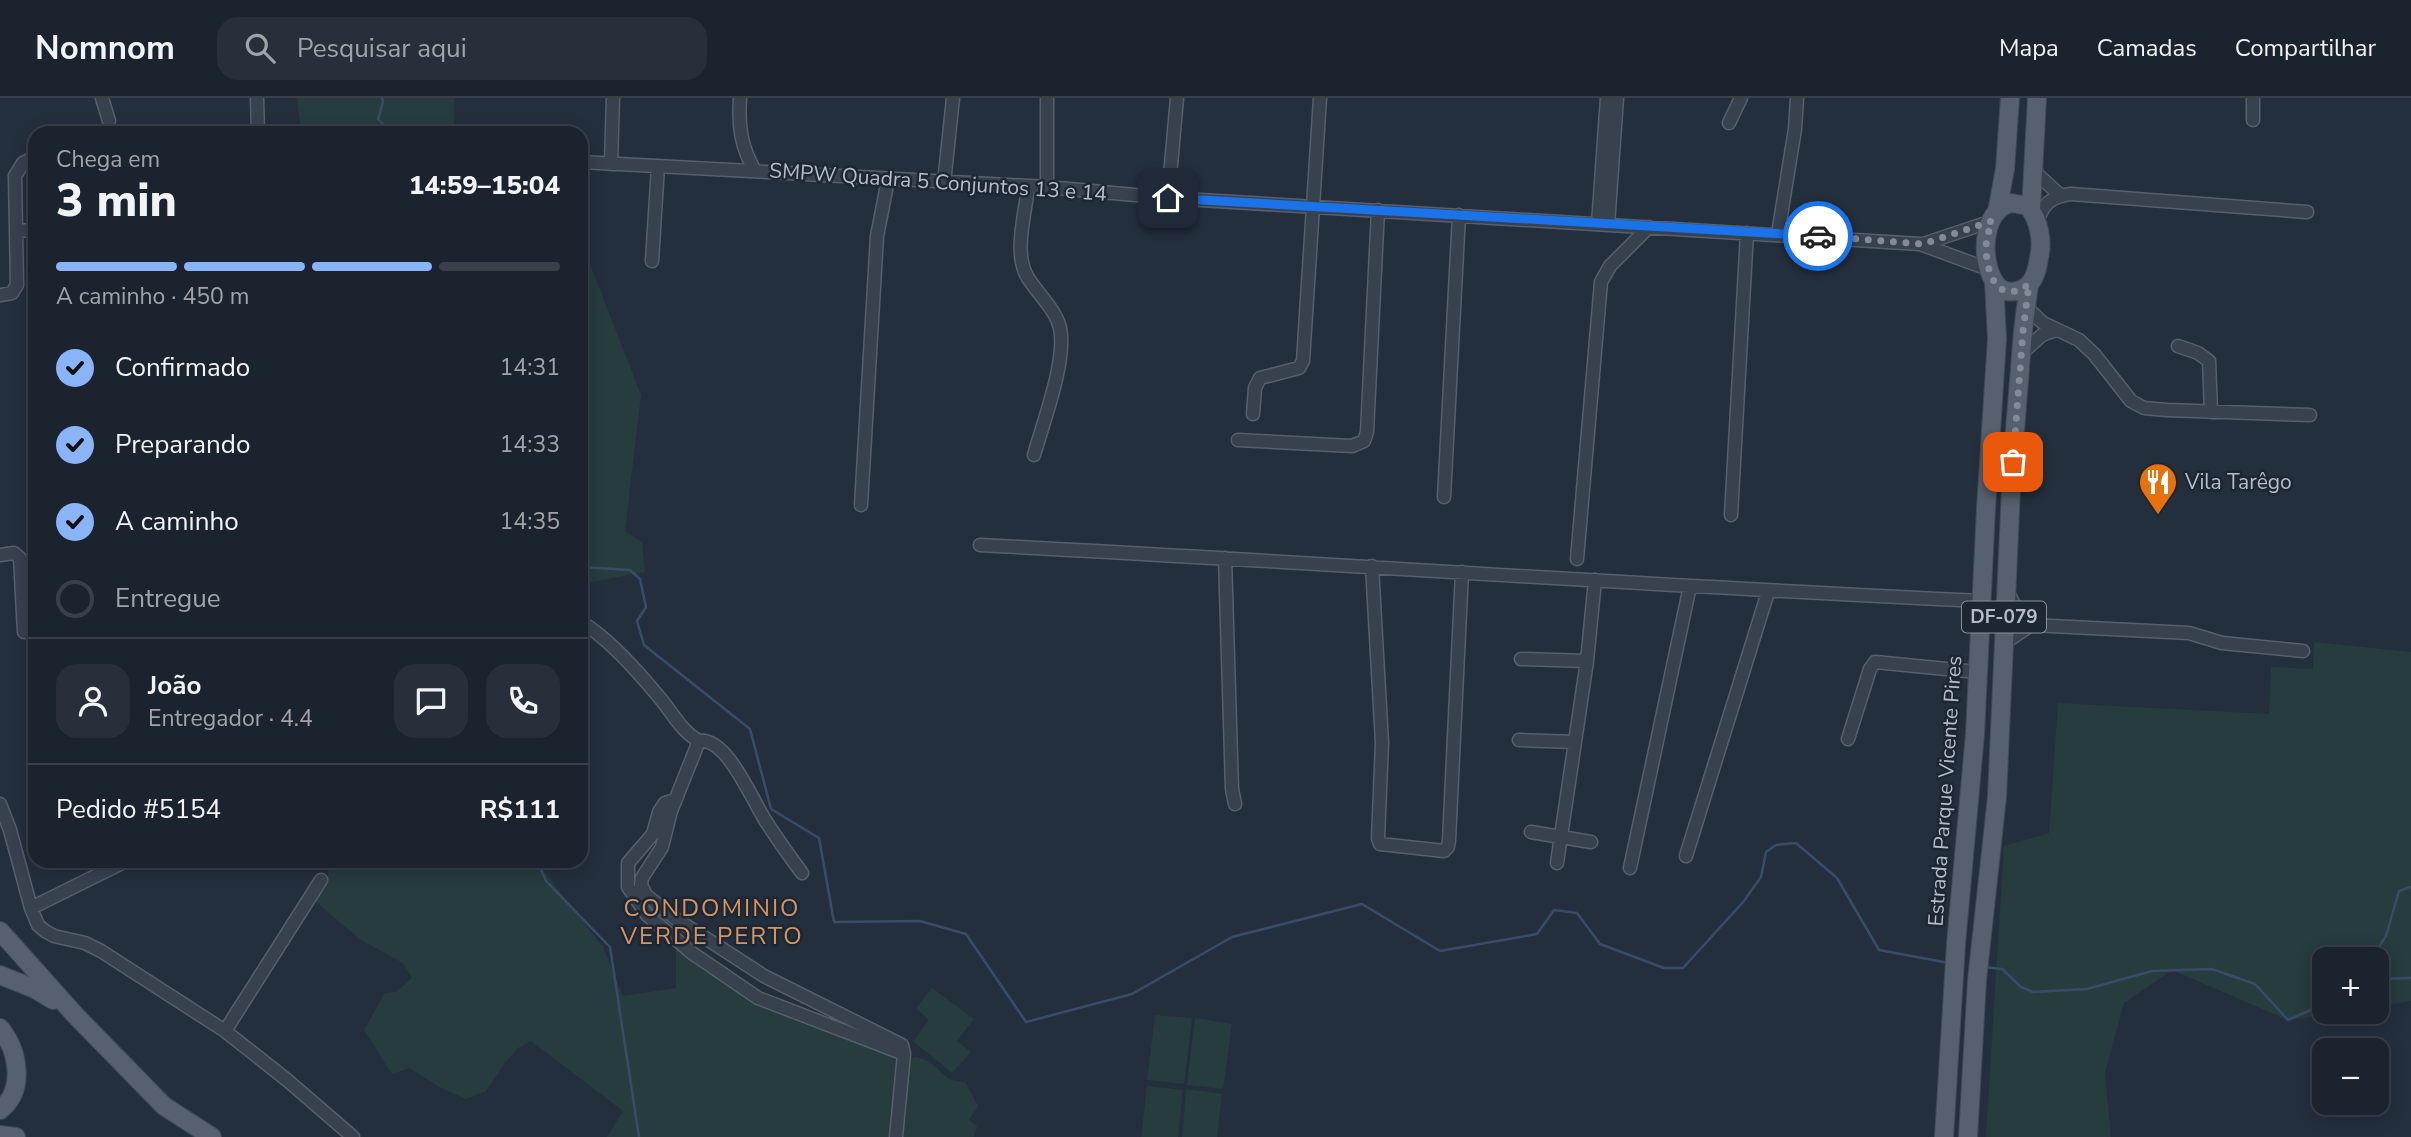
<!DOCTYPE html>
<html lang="pt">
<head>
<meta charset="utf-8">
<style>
  body { margin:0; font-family:"Nunito Sans",sans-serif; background:#282f3a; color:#f1f3f6; height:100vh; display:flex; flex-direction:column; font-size:26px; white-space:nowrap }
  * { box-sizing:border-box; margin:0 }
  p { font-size:23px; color:#a0a4aa }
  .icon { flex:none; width:38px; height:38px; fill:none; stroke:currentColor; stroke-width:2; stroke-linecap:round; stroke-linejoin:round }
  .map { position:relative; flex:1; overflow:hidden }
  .side { position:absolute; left:28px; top:28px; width:560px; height:742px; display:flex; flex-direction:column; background:#1b232e; border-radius:21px; box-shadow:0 4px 18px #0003,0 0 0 2px #39404a }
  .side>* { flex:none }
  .controls { position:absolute; left:2312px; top:849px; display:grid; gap:14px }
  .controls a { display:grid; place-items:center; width:77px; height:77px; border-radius:14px; background:#1b232e; box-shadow:0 4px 18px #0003,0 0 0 2px #39404a; font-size:35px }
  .pin { position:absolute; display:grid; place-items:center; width:60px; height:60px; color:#fff; margin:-30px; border-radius:14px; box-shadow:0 4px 10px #0006 }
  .courier { position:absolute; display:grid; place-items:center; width:70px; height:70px; margin:-35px; border:5px solid #1a73e8; border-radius:50%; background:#fff; color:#222; box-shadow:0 2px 9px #0007 }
  .overview em { font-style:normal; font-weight:800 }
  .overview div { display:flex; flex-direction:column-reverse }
  .overview { display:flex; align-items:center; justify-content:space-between; height:119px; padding:0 28px }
  h1 { font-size:46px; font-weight:800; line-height:52px }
  .bar { display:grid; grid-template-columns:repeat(4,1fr); gap:10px 7px; align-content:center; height:84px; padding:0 28px }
  .bar i { height:9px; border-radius:5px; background:#39404a }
  .bar .current { background:#8ab4f8 }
  .bar p { grid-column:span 4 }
  .line { display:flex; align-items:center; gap:18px; padding:0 28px; border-top:2px solid #39404a }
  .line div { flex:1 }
  .round { display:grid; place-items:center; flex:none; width:74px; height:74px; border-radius:21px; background:#282f3a }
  ol { padding:0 28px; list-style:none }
  li { display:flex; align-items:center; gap:21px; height:77px }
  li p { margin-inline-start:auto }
  li .icon { padding:7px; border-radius:50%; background:#8ab4f8; color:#111; stroke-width:4 }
  li:last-child { color:#a0a4aa }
  li i { width:38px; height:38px; border:4px solid #39404a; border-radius:50% }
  header { display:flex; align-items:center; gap:42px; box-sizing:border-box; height:98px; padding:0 35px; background:#1b232e; border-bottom:2px solid #39404a }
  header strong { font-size:33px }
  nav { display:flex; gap:38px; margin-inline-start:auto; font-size:24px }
  .search { width:490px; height:63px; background:#282f3a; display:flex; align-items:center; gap:18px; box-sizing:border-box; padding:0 24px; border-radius:21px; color:#a0a4aa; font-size:26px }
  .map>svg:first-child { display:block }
</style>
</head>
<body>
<header>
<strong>Nomnom</strong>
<div class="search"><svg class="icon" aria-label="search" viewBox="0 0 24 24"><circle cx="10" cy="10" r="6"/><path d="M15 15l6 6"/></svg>Pesquisar aqui</div>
<nav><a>Mapa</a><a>Camadas</a><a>Compartilhar</a></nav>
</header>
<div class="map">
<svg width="2411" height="1039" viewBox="0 0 2411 1039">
  <rect width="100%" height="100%" fill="#242f3e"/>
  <path fill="#263c3f" d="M297,0H454V35H301Z
    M581,143L641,297L625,433L642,444L645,474L581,486Z
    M2314,544L2411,554V903L2377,909L2376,861H2324V914H2346L2288,922L2172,872L2124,905L2105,975L2111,1039H1986L2004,748L2049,735L2058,605L2269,616L2271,569L2313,571Z
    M330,763H536L603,849L623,898L676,890V851L753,904L807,927L878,948L909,960L916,959L928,963L949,981L966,985L978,1008L969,1022L977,1028L974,1039H607L623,1013L531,943L518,950L505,965L486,993L466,1001L441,990L409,970L392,976L364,932L385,895L396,894L412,880L403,865L361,842L314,802L328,778Z
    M932,890L974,921L957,943L971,954L952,975L913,943L929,922L916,910Z
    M1155,917L1192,920L1184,986L1147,982Z
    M1195,920L1232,926L1223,991L1187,987Z
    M1147,988L1183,992L1178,1039H1141Z
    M1186,991L1222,996L1217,1039H1182Z"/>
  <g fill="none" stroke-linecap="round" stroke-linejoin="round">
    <path stroke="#394c67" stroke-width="2.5" d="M382,0L383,4L378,21L391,35
      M581,469L630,472L640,481L646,509L637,523L644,547L750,631L771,711L819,740L834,824L920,823L966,836L1026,924L1132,896L1232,839L1362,806L1440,853L1537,836L1554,812L1577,815L1600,846L1664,870H1683L1744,803L1761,779L1766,754L1776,747L1796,745L1837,780L1879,852L1949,865
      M537,763L546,783L610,849L639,1039
      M2371,861L2386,838L2399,793L2411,789
      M1984,869L2002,871L2021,889L2033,894L2087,891L2152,873L2212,871L2255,886L2288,922L2324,906
      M2376,881L2411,880"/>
    <defs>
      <path id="minor" d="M102,0L109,23
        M257,0L258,35
        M740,0C738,28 741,49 755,73
        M2253,22V0
        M1729,25L1741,0
        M581,64L1047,89L1168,100L1920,146L1988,171
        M611,66L613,0
        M2034,66L2037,76L2060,97
        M944,85L953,0
        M1047,89V0
        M1028,90C1025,117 1013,156 1028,180C1038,196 1056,212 1060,230C1067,262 1043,325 1034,357
        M1168,100L1177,0
        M2037,125C2042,107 2051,98 2071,96L2307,114
        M1598,126L1607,0
        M1608,127L1617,0
        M16,133L35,132
        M1778,136L1795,31L1797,0
        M1923,146L1992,123
        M652,163L658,68
        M0,197L12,195L17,187L15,78L23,65L35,59
        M2025,208L2043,225L2079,242L2094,256L2131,303L2144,310L2167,312L2310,317
        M2178,248L2198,255L2209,263L2211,314
        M2021,256L2042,237L2056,232
        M1253,316L1255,290L1260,280L1299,270L1303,263L1320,0
        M1238,342L1352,348L1364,343L1367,334L1378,112
        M1444,399L1459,117
        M861,407L877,138L888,82
        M1731,417L1747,135
        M980,447C1313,464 1647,488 1981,503
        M0,457L14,455L20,460L24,534
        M1225,460L1232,691L1235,706
        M1577,461L1601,184L1610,168L1649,129
        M1372,468L1382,645L1378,740L1380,746L1444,753L1448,749L1449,742L1462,474
        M2007,493L2015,508L2031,527
        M581,524C607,539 640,576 659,599C672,614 681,633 699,643
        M2003,546L2031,527L2189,535L2222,545L2303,553
        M1521,561L1587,563
        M1848,641L1870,571L1875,564L1977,574
        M1519,642L1575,644
        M675,702L665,705L659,714L653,736L628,765V789L647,817L692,855L758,900L904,956
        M0,706L10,732L31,810L126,763
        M1531,734L1591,744
        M1686,758L1768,494
        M1557,765L1587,563L1595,482
        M1630,770L1690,488
        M802,775C790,759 778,742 767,725C753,705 728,639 699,643L671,713L662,749L642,780L641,787L646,797L676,821L764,878L902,947L904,956L896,1039
        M31,810L38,827L45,833L54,838L85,845L101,853L225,933L287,982L353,1039
        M225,933L321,782"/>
      <path id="primary" d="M2011,105L2028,108C2039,122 2043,143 2039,160C2038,167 2036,175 2033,181C2026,194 2005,199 1996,186C1980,165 1981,112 2011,105Z
        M2031,112L2037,0
        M1997,114L2005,71L2010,0
        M0,833L76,918L164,1008L212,1039
        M0,877L35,891L53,902
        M0,930C18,952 26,992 0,1012
        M0,1037L16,1039
        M1944,1039L1956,846L1975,636L1986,410L1997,241L1994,183
        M1968,1039L1977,882L1997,699L2012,369L2023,233L2029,186"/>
    </defs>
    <use href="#minor" stroke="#565f6c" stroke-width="15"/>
    <use href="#primary" stroke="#414a57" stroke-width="20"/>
    <use href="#minor" stroke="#38414e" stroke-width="12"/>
    <use href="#primary" stroke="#56606e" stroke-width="18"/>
  </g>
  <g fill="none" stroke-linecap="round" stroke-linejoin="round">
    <path stroke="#828b98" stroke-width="7" stroke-dasharray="0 12.6" d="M1818,138L1923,146L1992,123C1989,132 1986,141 1986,151C1987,178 1999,208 2029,186L2023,233L2013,364"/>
    <path stroke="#1a73e8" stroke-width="9" d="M1168,100L1818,138"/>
  </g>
  <defs>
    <symbol id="restaurant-pin" viewBox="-11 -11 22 30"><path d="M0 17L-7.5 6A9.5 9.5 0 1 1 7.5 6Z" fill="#e8710a" stroke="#1d2633"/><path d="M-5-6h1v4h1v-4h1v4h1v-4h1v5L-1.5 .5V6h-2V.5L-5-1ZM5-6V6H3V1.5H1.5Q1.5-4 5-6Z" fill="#fff"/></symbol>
  </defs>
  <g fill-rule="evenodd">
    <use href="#restaurant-pin" x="2136" y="362" width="44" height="60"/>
  </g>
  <g text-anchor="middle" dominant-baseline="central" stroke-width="5" stroke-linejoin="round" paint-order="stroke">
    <rect fill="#1d2633" stroke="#878f9c" stroke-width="2" x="1962" y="503.5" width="84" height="31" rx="5"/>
    <g font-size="19" font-weight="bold" fill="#b4bcc9">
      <text x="2004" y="519">DF-079</text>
    </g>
    <g font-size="21" fill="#b4bcc9" stroke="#1d2633">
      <text transform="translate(938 84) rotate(4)">SMPW Quadra 5 Conjuntos 13 e 14</text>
      <text transform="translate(1945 693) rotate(-86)">Estrada Parque Vicente Pires</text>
    </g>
    <g font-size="21" fill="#b4bcc9" stroke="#1d2633" text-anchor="start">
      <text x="2185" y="384">Vila Tarêgo</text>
    </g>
    <g font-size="24" letter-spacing="2" fill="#d59563" stroke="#1d2633">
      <text x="712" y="810">CONDOMINIO<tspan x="712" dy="28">VERDE PERTO</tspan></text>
    </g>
  </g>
</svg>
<div class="controls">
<a>+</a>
<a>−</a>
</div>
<div class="pin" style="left:2013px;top:364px;background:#ea580c"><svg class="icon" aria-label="bag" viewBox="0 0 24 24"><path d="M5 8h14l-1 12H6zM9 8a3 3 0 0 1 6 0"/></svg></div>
<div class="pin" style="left:1168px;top:100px;background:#1f2937"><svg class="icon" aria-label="home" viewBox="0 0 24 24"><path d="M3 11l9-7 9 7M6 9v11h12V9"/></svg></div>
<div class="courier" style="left:1818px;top:138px"><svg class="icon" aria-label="car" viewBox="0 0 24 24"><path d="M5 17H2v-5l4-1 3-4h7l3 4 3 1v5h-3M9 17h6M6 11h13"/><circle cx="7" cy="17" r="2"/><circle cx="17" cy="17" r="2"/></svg></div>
<section class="side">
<div class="overview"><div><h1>3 min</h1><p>Chega em</p></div><em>14:59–15:04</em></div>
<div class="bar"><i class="current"></i><i class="current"></i><i class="current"></i><i></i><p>A caminho · 450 m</p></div>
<ol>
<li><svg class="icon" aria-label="check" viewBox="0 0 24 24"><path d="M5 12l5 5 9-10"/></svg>Confirmado<p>14:31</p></li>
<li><svg class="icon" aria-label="check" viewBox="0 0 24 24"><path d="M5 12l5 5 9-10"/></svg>Preparando<p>14:33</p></li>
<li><svg class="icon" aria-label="check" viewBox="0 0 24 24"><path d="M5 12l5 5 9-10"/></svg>A caminho<p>14:35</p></li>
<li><i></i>Entregue</li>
</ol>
<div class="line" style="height:126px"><a class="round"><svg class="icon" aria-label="person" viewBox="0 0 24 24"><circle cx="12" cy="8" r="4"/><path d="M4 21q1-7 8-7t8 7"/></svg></a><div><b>João</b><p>Entregador · 4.4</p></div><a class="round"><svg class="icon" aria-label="chat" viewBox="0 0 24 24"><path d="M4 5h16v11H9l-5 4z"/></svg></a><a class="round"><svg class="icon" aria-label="phone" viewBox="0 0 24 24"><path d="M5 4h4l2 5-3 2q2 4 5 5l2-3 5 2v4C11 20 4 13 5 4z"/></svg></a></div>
<div class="line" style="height:91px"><div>Pedido #5154</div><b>R$111</b></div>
</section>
</div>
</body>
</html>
